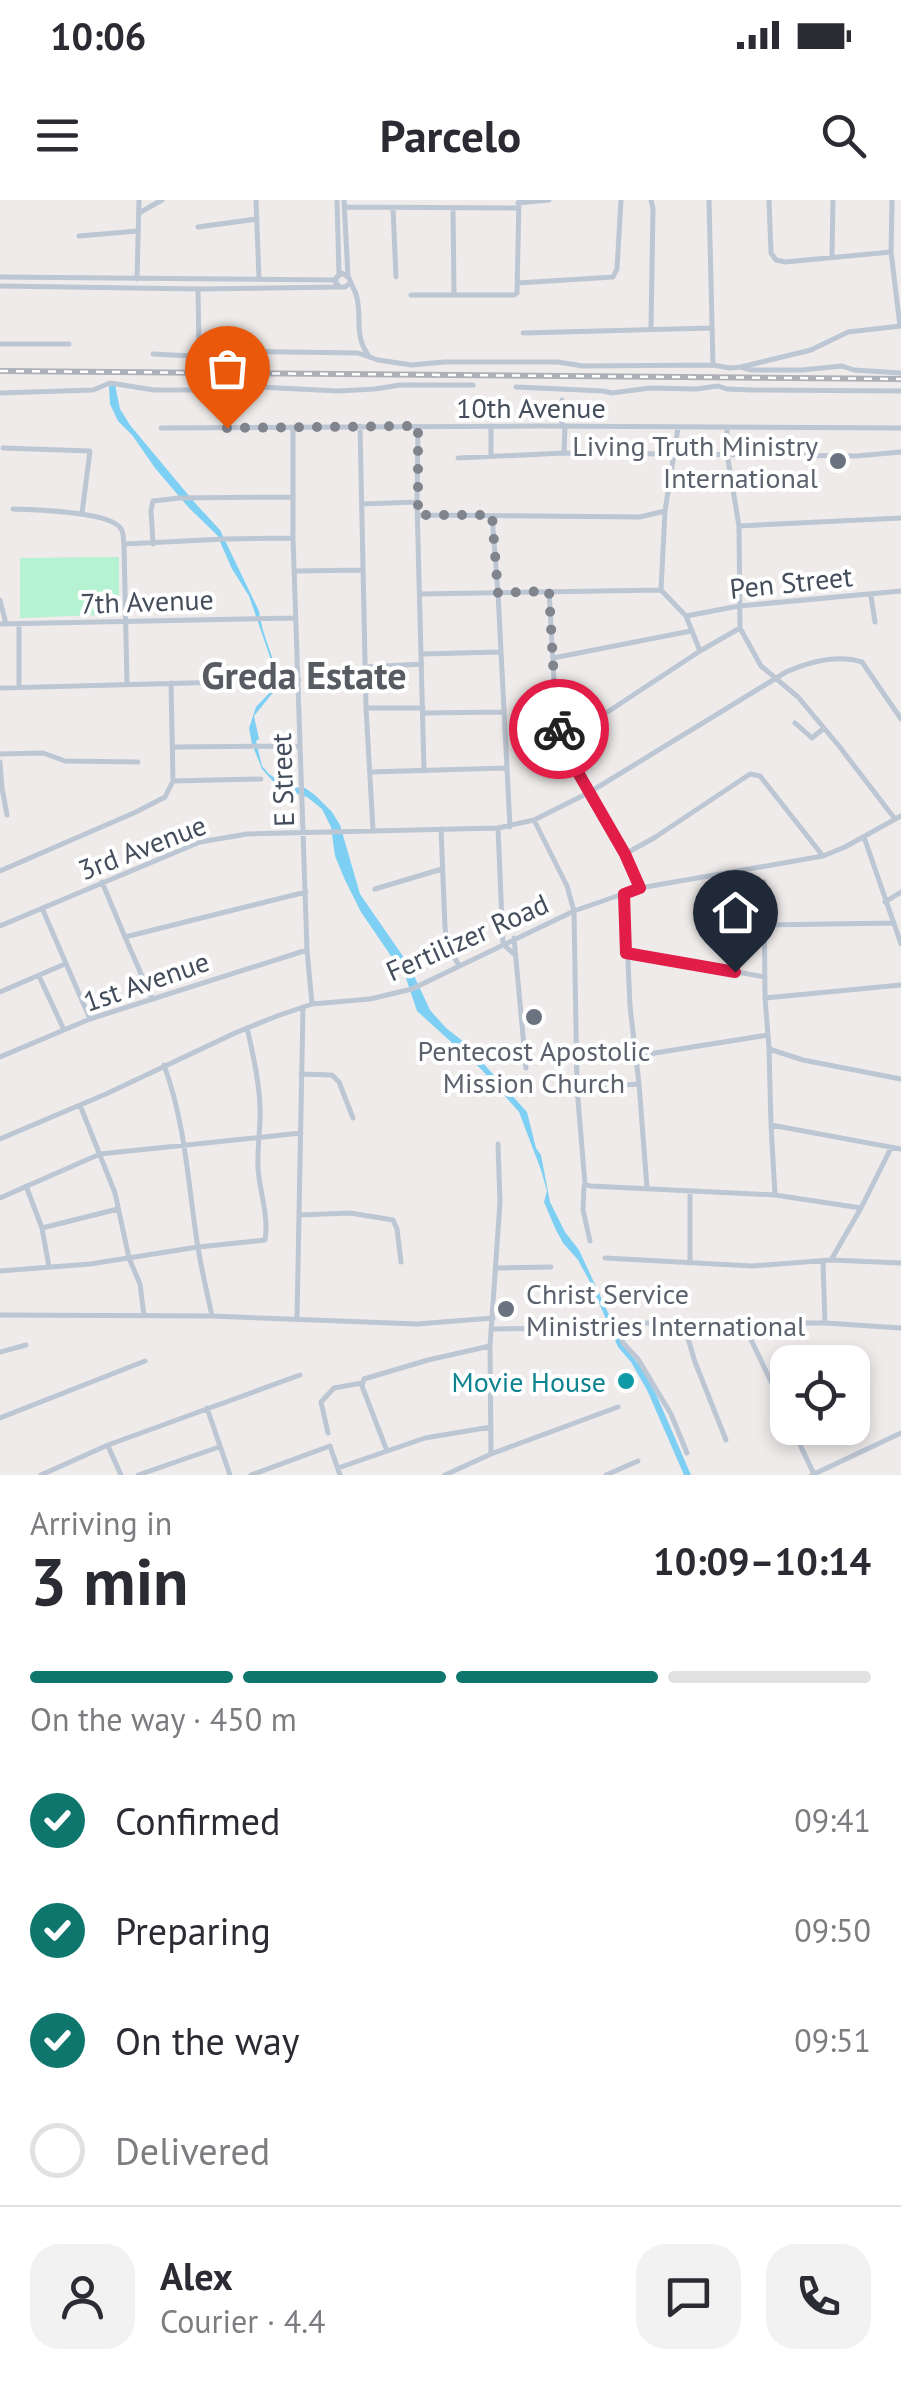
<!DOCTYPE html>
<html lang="en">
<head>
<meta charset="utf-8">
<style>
  body { margin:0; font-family:"PT Sans",sans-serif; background:#f2f2f3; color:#2b2b33; height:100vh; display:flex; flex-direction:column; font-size:38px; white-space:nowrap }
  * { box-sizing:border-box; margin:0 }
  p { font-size:32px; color:#7c7c81 }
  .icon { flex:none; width:55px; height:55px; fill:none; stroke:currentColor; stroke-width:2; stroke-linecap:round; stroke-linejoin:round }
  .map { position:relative; height:1275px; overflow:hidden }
  .drawer { display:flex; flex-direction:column; background:#fff; flex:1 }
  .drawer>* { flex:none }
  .controls { position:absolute; left:770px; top:1145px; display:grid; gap:20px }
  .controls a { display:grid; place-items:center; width:100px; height:100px; border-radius:20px; background:#fff; box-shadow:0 5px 15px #0003; font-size:50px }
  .pin { position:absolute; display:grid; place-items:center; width:85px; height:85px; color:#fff; margin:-102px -42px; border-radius:50% 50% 50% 0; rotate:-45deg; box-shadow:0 0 10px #0007 }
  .pin .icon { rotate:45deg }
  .courier { position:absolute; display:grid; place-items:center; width:100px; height:100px; margin:-50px; border:8px solid #e11d48; border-radius:50%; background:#fff; color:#222; box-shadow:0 2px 12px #0007 }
  .head em { font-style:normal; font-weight:700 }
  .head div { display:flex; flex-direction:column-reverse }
  .head { display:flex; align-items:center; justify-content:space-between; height:170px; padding:0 30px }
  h1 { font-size:65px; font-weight:700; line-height:75px }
  .bar { display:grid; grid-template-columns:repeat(4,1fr); gap:15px 10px; align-content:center; height:120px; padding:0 30px }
  .bar i { height:12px; border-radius:8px; background:#e1e1e2 }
  .bar .on { background:#0f766e }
  .bar p { grid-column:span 4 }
  .line { display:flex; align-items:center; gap:25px; padding:0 30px; border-top:2px solid #e1e1e2 }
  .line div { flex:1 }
  .round { display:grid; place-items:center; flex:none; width:105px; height:105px; border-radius:30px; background:#f2f2f3 }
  ol { padding:0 30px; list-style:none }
  li { display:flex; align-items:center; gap:30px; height:110px }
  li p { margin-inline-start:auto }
  li .icon { padding:10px; border-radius:50%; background:#0f766e; color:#fff; stroke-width:4 }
  li:last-child { color:#7c7c81 }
  li i { width:55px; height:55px; border:5px solid #e1e1e2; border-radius:50% }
  .status { display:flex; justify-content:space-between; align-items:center; height:70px; padding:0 50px; background:#fff; direction:ltr }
  .status svg { height:28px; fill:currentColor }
  header { display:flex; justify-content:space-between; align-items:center; height:130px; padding:0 30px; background:#fff; font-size:45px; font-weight:700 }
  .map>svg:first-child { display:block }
</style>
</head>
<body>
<div class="status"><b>10:06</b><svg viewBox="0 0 49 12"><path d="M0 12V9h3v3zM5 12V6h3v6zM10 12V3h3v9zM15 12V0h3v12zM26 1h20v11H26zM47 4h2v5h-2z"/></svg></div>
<header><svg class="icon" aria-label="menu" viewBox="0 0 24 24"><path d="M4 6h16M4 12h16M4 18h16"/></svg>Parcelo<svg class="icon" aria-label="search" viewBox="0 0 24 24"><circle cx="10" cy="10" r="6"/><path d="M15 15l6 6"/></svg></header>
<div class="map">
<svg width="901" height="1275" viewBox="0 0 901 1275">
  <rect width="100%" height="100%" fill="#efebeb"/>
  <path fill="#b4f2d2" d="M119,357V408H98V415L20,418V358Z"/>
  <path fill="#7dd0f3" d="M115,185L120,209L130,225L195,303L220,330L259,411C262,436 275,459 280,484L254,516L259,539L256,541L262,566L269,574L288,587L305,588L315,595L332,612L340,625L360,694L409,765L430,810L446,828L464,842L527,912L536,948L541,955L550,1002L565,1032L579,1050L623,1145L640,1166L656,1194L691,1275H684L647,1190L631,1162L618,1147L590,1082L578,1060L563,1043L555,1028L544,1002L547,991L541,970L519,912L482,870L417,811L406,778L361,712L345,680L335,656L331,627L322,609L307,597L279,588L262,569L252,544L249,528L256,507L276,486L271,460L249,396L232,369L217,335L189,308L155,268L132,235L118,221L110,204L109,186Z"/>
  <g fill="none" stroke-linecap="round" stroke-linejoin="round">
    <path stroke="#bdc6d3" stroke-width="5" d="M256,0L259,79
      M337,0L339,74
      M344,0L348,76
      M651,0L653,9L651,127
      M709,0L713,165
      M769,0L771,53L776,60L785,62L891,52
      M892,0L891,52L900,126
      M518,3L549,0
      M345,7L518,8
      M393,8L396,77
      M453,8L454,95
      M139,13L162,0
      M198,27L257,19
      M79,36L138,31
      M832,56L833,0
      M0,77L335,80
      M137,79L139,0
      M518,83L613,77L617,69L621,0
      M349,84L345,87H340L336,83V78L342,73L349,78C351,84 354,89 356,94C363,116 353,133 368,155
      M0,86L198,89L340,87
      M411,95H514L517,93L519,0
      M523,133L712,128
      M0,144H69
      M229,151L358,153L378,160L412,165L444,162H558L583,166L713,165L730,168L741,167L811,150L848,132L901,126
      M153,154L193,156L199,152L198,89
      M741,167L751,170H802L842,166L854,170L901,173
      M516,187L603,191L612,193L650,188L696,189L718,186L727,189L752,190L901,191
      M0,193L93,190L110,183L154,190H194L238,186L338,191L375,189L400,185H473
      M360,226L366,508L373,630
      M491,226V255
      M562,226V200
      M418,227L417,302L424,571
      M727,227V253L739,326L740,428L761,466L798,497L839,546L895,619
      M161,228L537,226L901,228
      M293,228V338L307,750L312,804
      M3,248L90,251L82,313
      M564,253L565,226
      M458,258L564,253L856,256L901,252
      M362,304L417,302
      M13,309C34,310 111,311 121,329C124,332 123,340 124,344L127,485
      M418,315L640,317L665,311L678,228
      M492,316L498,393L510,627
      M739,326L901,318
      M124,344L225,339L293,338
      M153,344L151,310L153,301L179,298L292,297
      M296,371L363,370
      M661,390L665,311
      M549,391L554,480L561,543L625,654L640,688
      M421,394L661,390L686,416L700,451
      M871,396L875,422
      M0,400L6,424
      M686,416L739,406L901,391
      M0,424L296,418
      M19,424V486
      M422,454L499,452
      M553,458L691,431
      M366,467L422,464
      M0,488L299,480
      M366,508H423
      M423,513L503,512
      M795,523L812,538L824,528
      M562,542L700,451L740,428
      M173,547L300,546
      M0,554L43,553L65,561L138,562
      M0,562L2,588L7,615
      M370,572L506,568
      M173,581L261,579
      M534,620L567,686L574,711L577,888L639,884L630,806L625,694
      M441,629L445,727L447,743L459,766
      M864,637L901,744
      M625,654L654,638L750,574L760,576L823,656
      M0,671L136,612L165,597L173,581L171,483
      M102,682L125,737
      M375,689L442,669
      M885,702L901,692
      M42,708L90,819
      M764,725L894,723
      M0,726L200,642L247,634L498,628
      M514,738L526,868
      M626,753L765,777
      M515,755L503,744L498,628L534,620L590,592L786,472C809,462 837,454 862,462L901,519
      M39,776L64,830
      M0,792L65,764
      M765,798L901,785
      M152,799L125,737L306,692
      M768,835L769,849L803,860L901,879
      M769,849L771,925L901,949
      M636,856L768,835L765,798L764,682
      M0,857L90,819L307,750
      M164,865C186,925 188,986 198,1048C202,1071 207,1093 212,1116
      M301,874L332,875L339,882L353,918
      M639,884L647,988
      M577,888L585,984L590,986L775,995L861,1008
      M80,905L115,993L129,1058L140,1084L144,1116
      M771,925L775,995
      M0,939L106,894L235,833L277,816L312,804L370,799L412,789L574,711L640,688L823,656L845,647L901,616
      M26,986L42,1028
      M584,986L583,1010L590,1041
      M690,991V1063
      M0,998L100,954L301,933
      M299,1015L350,1013L393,1020L397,1029L401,1062
      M605,1058L752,1066L831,1060L901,1063
      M831,1060L861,1008L891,948
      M823,1062L825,1123
      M49,1067L42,1028L118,1009
      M496,1068L551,1067
      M0,1071L90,1064L198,1047L265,1040C269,1016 260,993 258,969C257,948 261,927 260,906C259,880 253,853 247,828
      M0,1115L212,1116L417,1124L493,1118
      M297,1118L303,807
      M691,1123L687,1135L695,1162L726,1240
      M743,1123L788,1217
      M492,1129L586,1128
      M0,1152L26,1145
      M207,1208L230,1275
      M0,1218L145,1161
      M792,1228L814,1274
      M328,1233L321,1202L334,1188L362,1183
      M108,1246L121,1275
      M387,1251L362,1186L364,1179L428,1160L490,1146
      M687,1253L671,1214L638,1159L623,1143L620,1132L621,1126L644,1123H825L901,1128
      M491,1254L490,1146L500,1002L498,944
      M338,1268L425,1238L491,1227
      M41,1275L108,1245L300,1175
      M138,1275L219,1247
      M251,1275L330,1246L340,1275
      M445,1275L491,1254L618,1207
      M606,1275L638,1261
      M812,1275L901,1233"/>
    <defs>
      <path id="rail" d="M0,171L901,179"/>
    </defs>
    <use href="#rail" stroke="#adb0b7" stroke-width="6"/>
    <use href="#rail" stroke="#fff" stroke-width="2.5" stroke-dasharray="8" stroke-linecap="butt"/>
  </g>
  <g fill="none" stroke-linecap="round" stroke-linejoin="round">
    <path stroke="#7f848d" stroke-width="10" stroke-dasharray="0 18" d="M227,228L418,226V315H492L498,393L549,391L554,480L559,529"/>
    <path stroke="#e11d48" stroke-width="12" d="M559,529L561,543L625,654L640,688L624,694L626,753L735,772"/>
  </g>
  <g fill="#6b7280" stroke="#fff" stroke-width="4">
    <circle cx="838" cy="261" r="10"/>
    <circle cx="534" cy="817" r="10"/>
    <circle cx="506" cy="1109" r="10"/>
  </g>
  <circle fill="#0f9aa8" stroke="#fff" stroke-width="4" cx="626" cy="1181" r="10"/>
  <g text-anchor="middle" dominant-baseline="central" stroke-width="8" stroke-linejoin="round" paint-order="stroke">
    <g font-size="28" fill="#434d5b" stroke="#fff">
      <text x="531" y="207">10th Avenue</text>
      <text transform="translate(791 382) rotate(-6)">Pen Street</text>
      <text transform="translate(147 401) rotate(-2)">7th Avenue</text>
      <text transform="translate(282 580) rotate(-92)">E Street</text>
      <text transform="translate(142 647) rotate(-21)">3rd Avenue</text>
      <text transform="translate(467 737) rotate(-24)">Fertilizer Road</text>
      <text transform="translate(146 781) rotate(-19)">1st Avenue</text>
    </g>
    <g font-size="28" fill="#5b616d" stroke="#fff" text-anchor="end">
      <text x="818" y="245">Living Truth Ministry<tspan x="818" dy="32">International</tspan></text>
      <text x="534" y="850" text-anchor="middle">Pentecost Apostolic<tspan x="534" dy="32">Mission Church</tspan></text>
      <text x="526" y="1093" text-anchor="start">Christ Service<tspan x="526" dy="32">Ministries International</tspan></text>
    </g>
    <g font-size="28" fill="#0d838f" stroke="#fff" text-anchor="end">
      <text x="606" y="1181">Movie House</text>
    </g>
    <g font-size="38" font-weight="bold" fill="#585b61" stroke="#fff">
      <text x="304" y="474">Greda Estate</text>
    </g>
  </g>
</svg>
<div class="controls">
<a><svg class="icon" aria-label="locate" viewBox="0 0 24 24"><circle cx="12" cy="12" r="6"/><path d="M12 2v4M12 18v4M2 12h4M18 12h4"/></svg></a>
</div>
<div class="pin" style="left:227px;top:228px;background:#ea580c"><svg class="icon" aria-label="bag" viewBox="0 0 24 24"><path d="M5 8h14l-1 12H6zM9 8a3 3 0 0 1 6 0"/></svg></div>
<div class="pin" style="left:735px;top:772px;background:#1f2937"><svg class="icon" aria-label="home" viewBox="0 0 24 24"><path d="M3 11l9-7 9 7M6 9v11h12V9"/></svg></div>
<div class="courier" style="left:559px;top:529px"><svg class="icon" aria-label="bike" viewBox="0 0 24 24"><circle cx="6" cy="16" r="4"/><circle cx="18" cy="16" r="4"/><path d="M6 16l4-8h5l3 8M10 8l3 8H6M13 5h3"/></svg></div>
</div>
<section class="drawer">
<div class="head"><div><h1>3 min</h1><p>Arriving in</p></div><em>10:09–10:14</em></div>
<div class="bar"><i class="on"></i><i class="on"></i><i class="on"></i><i></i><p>On the way · 450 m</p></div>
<ol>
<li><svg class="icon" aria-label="check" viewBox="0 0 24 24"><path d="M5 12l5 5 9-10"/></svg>Confirmed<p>09:41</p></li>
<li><svg class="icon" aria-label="check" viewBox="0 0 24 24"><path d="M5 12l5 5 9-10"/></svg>Preparing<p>09:50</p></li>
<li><svg class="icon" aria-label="check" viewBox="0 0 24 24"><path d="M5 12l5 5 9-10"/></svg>On the way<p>09:51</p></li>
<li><i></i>Delivered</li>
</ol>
<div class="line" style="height:180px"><a class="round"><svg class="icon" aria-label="person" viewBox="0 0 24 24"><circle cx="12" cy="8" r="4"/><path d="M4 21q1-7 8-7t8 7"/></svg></a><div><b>Alex</b><p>Courier · 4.4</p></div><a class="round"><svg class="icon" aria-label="chat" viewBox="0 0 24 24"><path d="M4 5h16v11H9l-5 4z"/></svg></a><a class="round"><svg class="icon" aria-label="phone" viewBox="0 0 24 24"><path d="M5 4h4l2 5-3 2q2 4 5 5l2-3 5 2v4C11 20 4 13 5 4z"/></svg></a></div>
</section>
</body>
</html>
